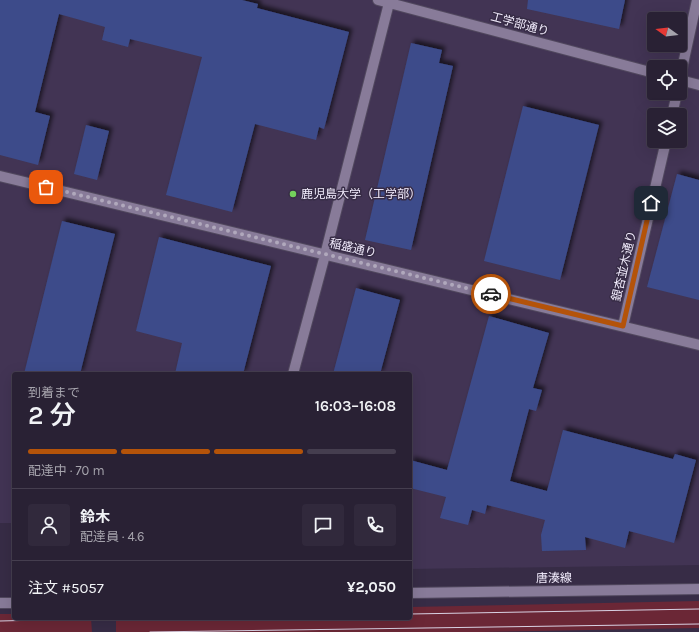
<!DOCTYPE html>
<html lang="ja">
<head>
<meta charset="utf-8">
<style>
  body { margin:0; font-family:Karla,"Noto Sans JP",sans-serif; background:#31293c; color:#f1f3f6; height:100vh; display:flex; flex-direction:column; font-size:15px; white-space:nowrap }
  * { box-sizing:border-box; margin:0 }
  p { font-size:13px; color:#a5a3ac }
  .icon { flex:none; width:22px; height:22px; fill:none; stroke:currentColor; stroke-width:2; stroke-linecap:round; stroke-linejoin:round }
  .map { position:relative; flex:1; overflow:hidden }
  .details { position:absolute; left:12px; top:372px; width:400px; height:248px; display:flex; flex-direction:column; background:#292134; border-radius:4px; box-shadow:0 4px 16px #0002,0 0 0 1px #453e4f }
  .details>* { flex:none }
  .needle { width:26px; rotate:285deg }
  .buttons { position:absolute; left:647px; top:12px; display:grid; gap:8px }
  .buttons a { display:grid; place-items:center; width:40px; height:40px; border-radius:4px; background:#292134; box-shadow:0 4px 16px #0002,0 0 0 1px #453e4f; font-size:20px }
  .pin { position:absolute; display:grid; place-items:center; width:34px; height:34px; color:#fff; margin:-17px; border-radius:8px; box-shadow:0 2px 6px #0006 }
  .courier { position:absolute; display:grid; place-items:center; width:40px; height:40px; margin:-20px; border:3px solid #b45309; border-radius:50%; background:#fff; color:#222; box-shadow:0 1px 5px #0007 }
  .head em { font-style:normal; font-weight:600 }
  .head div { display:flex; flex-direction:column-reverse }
  .head { display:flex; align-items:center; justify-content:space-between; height:68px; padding:0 16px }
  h1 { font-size:26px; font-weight:600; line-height:30px }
  .bar { display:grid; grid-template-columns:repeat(4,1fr); gap:6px 4px; align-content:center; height:48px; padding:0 16px }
  .bar i { height:5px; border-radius:3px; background:#453e4f }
  .bar .on { background:#b45309 }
  .bar p { grid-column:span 4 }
  .line { display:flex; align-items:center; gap:10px; padding:0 16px; border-top:1px solid #453e4f }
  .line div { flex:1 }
  .round { display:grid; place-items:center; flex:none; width:42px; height:42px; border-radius:4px; background:#31293c }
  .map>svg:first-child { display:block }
</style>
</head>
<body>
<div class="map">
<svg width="699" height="632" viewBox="0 0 699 632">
  <defs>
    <filter id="shadow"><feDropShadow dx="3.5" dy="-3.5" stdDeviation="2" flood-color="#0009"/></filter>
  </defs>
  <rect width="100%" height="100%" fill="#372c46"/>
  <path fill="#423454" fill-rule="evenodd" d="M0,0H699V565L410,569V374H14V523H0ZM654,19H680V45H654ZM654,67H680V93H654ZM654,115H680V141H654Z"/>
  <path fill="#6b2736" d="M699,601V628L480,632H116V618H410V607Z
    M0,614H14V618H91L92,632H0Z"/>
  <path fill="#3c4c8a" filter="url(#shadow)" d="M0,0H242L258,4L257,8L349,32L324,129L319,127L316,140L255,124L232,212L166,195L202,57L130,39L128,47L102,40L105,27L59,14L35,112L50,116L38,165L0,155Z
    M528,0H625L619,29L527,9Z
    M411,43L442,50L439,63L453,66L411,250L365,240Z
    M523,106L599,125L560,280L484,261Z
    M86,125L109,131L97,180L74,174Z
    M677,174L699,180V300L647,287Z
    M62,221L115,234L80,374H24Z
    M159,237L271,266L243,374H175L182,343L136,331Z
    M356,288L400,300L380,374H333Z
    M489,316L549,333L533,388L542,390L536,411L529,409L510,481L547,491L563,430L673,459L675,454L696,460L674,543L629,531L625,548L585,537L586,550L542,551L541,535L545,520L487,505L485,514L472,510L468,525L440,518L446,497L410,488V460L447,470Z"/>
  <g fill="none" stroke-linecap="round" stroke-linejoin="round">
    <defs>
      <path id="service" d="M378,0L654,73
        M680,78L697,0
        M680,80L699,85
        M672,115L677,93
        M0,176L699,345
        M623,326L666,141
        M293,374L325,255L389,3"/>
      <path id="tertiary" d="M410,593L699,589
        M0,603H14"/>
    </defs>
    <use href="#service" stroke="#51485e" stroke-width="12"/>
    <use href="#tertiary" stroke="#51485e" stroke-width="12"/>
    <use href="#service" stroke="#887b99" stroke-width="10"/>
    <use href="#tertiary" stroke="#887b99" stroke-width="10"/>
    <path stroke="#d8d1e3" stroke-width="1" d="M410,614L699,609
      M0,621L123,618
      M150,632L699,624"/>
  </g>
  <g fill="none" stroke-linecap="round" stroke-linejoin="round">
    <path stroke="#b0a8bc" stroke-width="4" stroke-dasharray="0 7.2" d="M46,187L491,294"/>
    <path stroke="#b45309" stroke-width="5" d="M491,294L623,326L651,203"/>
  </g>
  <circle fill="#74d25c" stroke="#372c46" stroke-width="1.5" cx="293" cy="194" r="4"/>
  <g text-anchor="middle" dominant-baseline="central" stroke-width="3" stroke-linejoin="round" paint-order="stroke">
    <g font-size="12" fill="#f1ebfc" stroke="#372c46">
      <text transform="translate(520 24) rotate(15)">工学部通り</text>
      <text transform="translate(353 248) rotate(13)">稲盛通り</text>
      <text transform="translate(624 266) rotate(-77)">銀杏並木通り</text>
      <text transform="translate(554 578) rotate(-1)">唐湊線</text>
    </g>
    <g font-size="12" fill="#f1ebfc" stroke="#372c46" text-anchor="start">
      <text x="301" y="194">鹿児島大学（工学部）</text>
    </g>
  </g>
</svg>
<div class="buttons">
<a><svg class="needle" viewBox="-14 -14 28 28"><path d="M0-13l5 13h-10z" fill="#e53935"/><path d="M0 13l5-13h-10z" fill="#a5a3ac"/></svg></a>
<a><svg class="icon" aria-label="locate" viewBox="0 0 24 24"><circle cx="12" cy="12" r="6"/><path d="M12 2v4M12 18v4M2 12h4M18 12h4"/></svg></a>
<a><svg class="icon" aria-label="layers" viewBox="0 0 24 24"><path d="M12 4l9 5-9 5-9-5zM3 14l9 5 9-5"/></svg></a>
</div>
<div class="pin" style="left:46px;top:187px;background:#ea580c"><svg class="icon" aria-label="bag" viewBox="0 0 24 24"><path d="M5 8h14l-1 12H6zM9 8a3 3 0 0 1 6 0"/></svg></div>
<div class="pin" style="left:651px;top:203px;background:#1f2937"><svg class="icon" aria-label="home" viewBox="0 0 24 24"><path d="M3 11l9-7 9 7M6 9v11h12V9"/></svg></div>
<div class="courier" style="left:491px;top:294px"><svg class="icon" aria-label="car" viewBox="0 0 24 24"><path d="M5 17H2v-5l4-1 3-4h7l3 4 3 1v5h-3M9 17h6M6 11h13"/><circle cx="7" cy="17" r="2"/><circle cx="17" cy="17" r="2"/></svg></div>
<section class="details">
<div class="head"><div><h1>2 分</h1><p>到着まで</p></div><em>16:03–16:08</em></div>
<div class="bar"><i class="on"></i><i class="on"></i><i class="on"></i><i></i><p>配達中 · 70 m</p></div>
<div class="line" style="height:72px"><a class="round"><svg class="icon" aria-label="person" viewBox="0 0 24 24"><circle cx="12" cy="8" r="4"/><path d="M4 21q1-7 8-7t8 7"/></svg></a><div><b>鈴木</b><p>配達員 · 4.6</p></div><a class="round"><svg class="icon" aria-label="chat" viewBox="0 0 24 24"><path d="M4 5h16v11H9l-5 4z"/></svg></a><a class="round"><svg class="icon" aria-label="phone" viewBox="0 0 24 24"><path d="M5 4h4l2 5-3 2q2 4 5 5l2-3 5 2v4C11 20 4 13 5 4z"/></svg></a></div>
<div class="line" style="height:52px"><div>注文 #5057</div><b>¥2,050</b></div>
</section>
</div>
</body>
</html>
